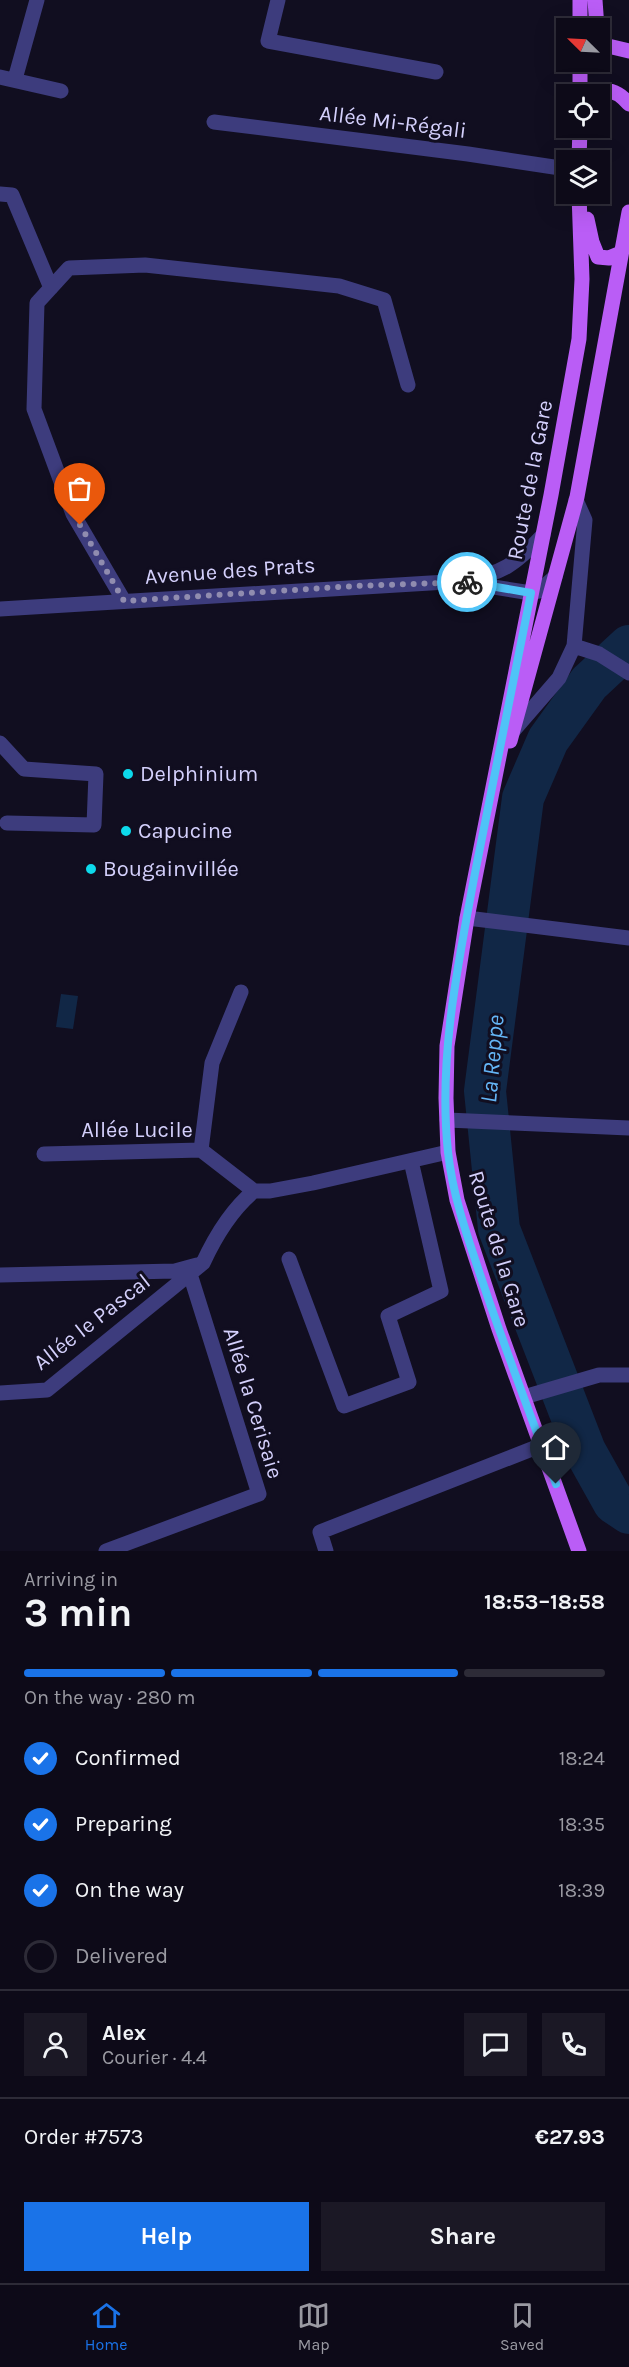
<!DOCTYPE html>
<html lang="en">
<head>
<meta charset="utf-8">
<style>
  body { margin:0; font-family:Karla,sans-serif; background:#1b1825; color:#f1f3f6; height:100vh; display:flex; flex-direction:column; font-size:22px; white-space:nowrap }
  * { box-sizing:border-box; margin:0 }
  p { font-size:20px; color:#9a9aa2 }
  .icon { flex:none; width:33px; height:33px; fill:none; stroke:currentColor; stroke-width:2; stroke-linecap:round; stroke-linejoin:round }
  .map { position:relative; height:1551px; overflow:hidden }
  .side { display:flex; flex-direction:column; background:#0d0a18; flex:1 }
  .side>* { flex:none }
  .needle { width:39px; rotate:294deg }
  .tools { position:absolute; left:556px; top:18px; display:grid; gap:12px }
  .tools a { display:grid; place-items:center; width:54px; height:54px; border-radius:0px; background:#0d0a18; box-shadow:0 6px 24px #0002,0 0 0 2px #2d2b37; font-size:30px }
  .pin { position:absolute; display:grid; place-items:center; width:51px; height:51px; color:#fff; margin:-62px -26px; border-radius:50% 50% 50% 0; rotate:-45deg; box-shadow:0 0 6px #0007 }
  .pin .icon { rotate:45deg }
  .courier { position:absolute; display:grid; place-items:center; width:60px; height:60px; margin:-30px; border:4px solid #4fc3f7; border-radius:50%; background:#fff; color:#222; box-shadow:0 2px 8px #0007 }
  .summary em { font-style:normal; font-weight:700 }
  .summary div { display:flex; flex-direction:column-reverse }
  .summary { display:flex; align-items:center; justify-content:space-between; height:102px; padding:0 24px }
  h1 { font-size:39px; font-weight:700; line-height:45px }
  .bar { display:grid; grid-template-columns:repeat(4,1fr); gap:9px 6px; align-content:center; height:72px; padding:0 24px }
  .bar i { height:8px; border-radius:4px; background:#2d2b37 }
  .bar .selected { background:#1a73e8 }
  .bar p { grid-column:span 4 }
  .line { display:flex; align-items:center; gap:15px; padding:0 24px; border-top:2px solid #2d2b37 }
  .line div { flex:1 }
  .round { display:grid; place-items:center; flex:none; width:63px; height:63px; border-radius:0px; background:#1b1825 }
  ol { padding:0 24px; list-style:none }
  li { display:flex; align-items:center; gap:18px; height:66px }
  li p { margin-inline-start:auto }
  li .icon { padding:6px; border-radius:50%; background:#1a73e8; color:#fff; stroke-width:4 }
  li:last-child { color:#9a9aa2 }
  li i { width:33px; height:33px; border:3px solid #2d2b37; border-radius:50% }
  .action { display:flex; gap:12px; margin-top:auto; padding:12px 24px }
  .action a { flex:1; height:69px; border-radius:0px; background:#1a73e8; color:#fff; font-size:24px; font-weight:700; line-height:69px; text-align:center }
  .action a+a { background:#1b1825; color:#f1f3f6 }
  .dock { display:flex; justify-content:space-around; align-items:center; height:84px; border-top:2px solid #2d2b37; background:#0d0a18; font-size:16px; color:#9a9aa2 }
  .dock a { display:grid; justify-items:center; gap:3px }
  .dock .selected { color:#1a73e8 }
  .map>svg:first-child { display:block }
</style>
</head>
<body>
<div class="map">
<svg width="629" height="1551" viewBox="0 0 629 1551">
  <rect width="100%" height="100%" fill="#110e20"/>
  <path fill="#112746" d="M61,994L78,996L73,1029L56,1027Z"/>
  <g fill="none" stroke-linecap="round" stroke-linejoin="round">
    <path stroke="#112746" stroke-width="42" d="M629,646L589,683L548,740L523,798L485,1091L499,1229L585,1451L614,1503L629,1513"/>
    <path stroke="#3d3c7d" stroke-width="15" d="M278,0L268,41L436,72
      M0,77L61,91
      M15,79L37,0
      M214,122L468,154L567,169
      M0,194L12,195L51,288
      M469,583L531,593L539,591L555,577
      M124,601L73,514L34,409L37,303L69,268L145,265L339,286L384,300L408,385
      M0,609L463,581C503,573 515,565 543,535
      M574,646L599,654L629,673
      M513,731L559,678L574,646L585,520L576,500
      M0,743L24,769L96,774L94,825L7,823
      M467,918L629,938
      M447,1120L629,1128
      M201,1150L212,1063L241,992
      M44,1154L201,1150L254,1191
      M289,1259L344,1406L409,1382L388,1316L441,1291L411,1161
      M0,1275L175,1271L197,1265
      M0,1393L47,1390L203,1263C215,1237 231,1210 254,1191H270L313,1183L448,1152
      M524,1397L599,1375H629
      M106,1551L259,1494L190,1274
      M326,1551L320,1532L542,1445"/>
    <path stroke="#ba5df6" stroke-width="15" d="M580,0V28
      M595,0L597,28
      M600,39L608,46L629,51
      M580,62V94
      M591,94C605,86 619,92 629,104
      M579,160L580,128
      M579,194L582,279L579,339L551,495L467,918L447,1046L446,1098L448,1152L457,1200L499,1329L579,1551
      M587,219L592,242L598,257L609,258L621,253
      M510,741L577,497L629,212"/>
  </g>
  <g fill="none" stroke-linecap="round" stroke-linejoin="round">
    <path stroke="#908caf" stroke-width="6" stroke-dasharray="0 10.8" d="M80,525L124,601L355,586L467,582"/>
    <path stroke="#4fc3f7" stroke-width="8" d="M467,582L531,593C512,687 493,780 475,873C458,964 438,1059 448,1152C453,1199 470,1244 485,1289C507,1354 532,1419 556,1484"/>
  </g>
  <g fill="#0dd9eb" stroke="#110e20" stroke-width="2">
    <circle cx="128" cy="774" r="6"/>
    <circle cx="126" cy="831" r="6"/>
    <circle cx="91" cy="869" r="6"/>
  </g>
  <g text-anchor="middle" dominant-baseline="central" stroke-width="6" stroke-linejoin="round" paint-order="stroke">
    <g font-size="22" fill="#d4d0fc" stroke="#110e20">
      <text transform="translate(393 122) rotate(7)">Allée Mi-Régali</text>
      <text transform="translate(530 480) rotate(-79)">Route de la Gare</text>
      <text transform="translate(230 571) rotate(-4)">Avenue des Prats</text>
      <text x="137" y="1130">Allée Lucile</text>
      <text transform="translate(499 1249) rotate(73)">Route de la Gare</text>
      <text transform="translate(92 1322) rotate(-38)">Allée le Pascal</text>
      <text transform="translate(253 1403) rotate(73)">Allée la Cerisaie</text>
    </g>
    <g font-size="22" fill="#d4d0fc" stroke="#110e20" text-anchor="start">
      <text x="140" y="774">Delphinium</text>
      <text x="138" y="831">Capucine</text>
      <text x="103" y="869">Bougainvillée</text>
    </g>
    <g font-size="24" font-style="italic" fill="#64b5f6" stroke="#110e20">
      <text transform="translate(492 1059) rotate(-85)">La Reppe</text>
    </g>
  </g>
</svg>
<div class="tools">
<a><svg class="needle" viewBox="-14 -14 28 28"><path d="M0-13l5 13h-10z" fill="#e53935"/><path d="M0 13l5-13h-10z" fill="#9a9aa2"/></svg></a>
<a><svg class="icon" aria-label="locate" viewBox="0 0 24 24"><circle cx="12" cy="12" r="6"/><path d="M12 2v4M12 18v4M2 12h4M18 12h4"/></svg></a>
<a><svg class="icon" aria-label="layers" viewBox="0 0 24 24"><path d="M12 4l9 5-9 5-9-5zM3 14l9 5 9-5"/></svg></a>
</div>
<div class="pin" style="left:80px;top:525px;background:#ea580c"><svg class="icon" aria-label="bag" viewBox="0 0 24 24"><path d="M5 8h14l-1 12H6zM9 8a3 3 0 0 1 6 0"/></svg></div>
<div class="pin" style="left:556px;top:1484px;background:#1f2937"><svg class="icon" aria-label="home" viewBox="0 0 24 24"><path d="M3 11l9-7 9 7M6 9v11h12V9"/></svg></div>
<div class="courier" style="left:467px;top:582px"><svg class="icon" aria-label="bike" viewBox="0 0 24 24"><circle cx="6" cy="16" r="4"/><circle cx="18" cy="16" r="4"/><path d="M6 16l4-8h5l3 8M10 8l3 8H6M13 5h3"/></svg></div>
</div>
<section class="side">
<div class="summary"><div><h1>3 min</h1><p>Arriving in</p></div><em>18:53–18:58</em></div>
<div class="bar"><i class="selected"></i><i class="selected"></i><i class="selected"></i><i></i><p>On the way · 280 m</p></div>
<ol>
<li><svg class="icon" aria-label="check" viewBox="0 0 24 24"><path d="M5 12l5 5 9-10"/></svg>Confirmed<p>18:24</p></li>
<li><svg class="icon" aria-label="check" viewBox="0 0 24 24"><path d="M5 12l5 5 9-10"/></svg>Preparing<p>18:35</p></li>
<li><svg class="icon" aria-label="check" viewBox="0 0 24 24"><path d="M5 12l5 5 9-10"/></svg>On the way<p>18:39</p></li>
<li><i></i>Delivered</li>
</ol>
<div class="line" style="height:108px"><a class="round"><svg class="icon" aria-label="person" viewBox="0 0 24 24"><circle cx="12" cy="8" r="4"/><path d="M4 21q1-7 8-7t8 7"/></svg></a><div><b>Alex</b><p>Courier · 4.4</p></div><a class="round"><svg class="icon" aria-label="chat" viewBox="0 0 24 24"><path d="M4 5h16v11H9l-5 4z"/></svg></a><a class="round"><svg class="icon" aria-label="phone" viewBox="0 0 24 24"><path d="M5 4h4l2 5-3 2q2 4 5 5l2-3 5 2v4C11 20 4 13 5 4z"/></svg></a></div>
<div class="line" style="height:78px"><div>Order #7573</div><b>€27.93</b></div>
<div class="action"><a>Help</a><a>Share</a></div>
</section>
<nav class="dock">
<a class="selected"><svg class="icon" aria-label="home" viewBox="0 0 24 24"><path d="M3 11l9-7 9 7M6 9v11h12V9"/></svg>Home</a>
<a><svg class="icon" aria-label="map" viewBox="0 0 24 24"><path d="M3 6l6-2 6 2 6-2v14l-6 2-6-2-6 2zM9 4v14M15 6v14"/></svg>Map</a>
<a><svg class="icon" aria-label="saved" viewBox="0 0 24 24"><path d="M7 4h10v16l-5-4-5 4z"/></svg>Saved</a>
</nav>
</body>
</html>
